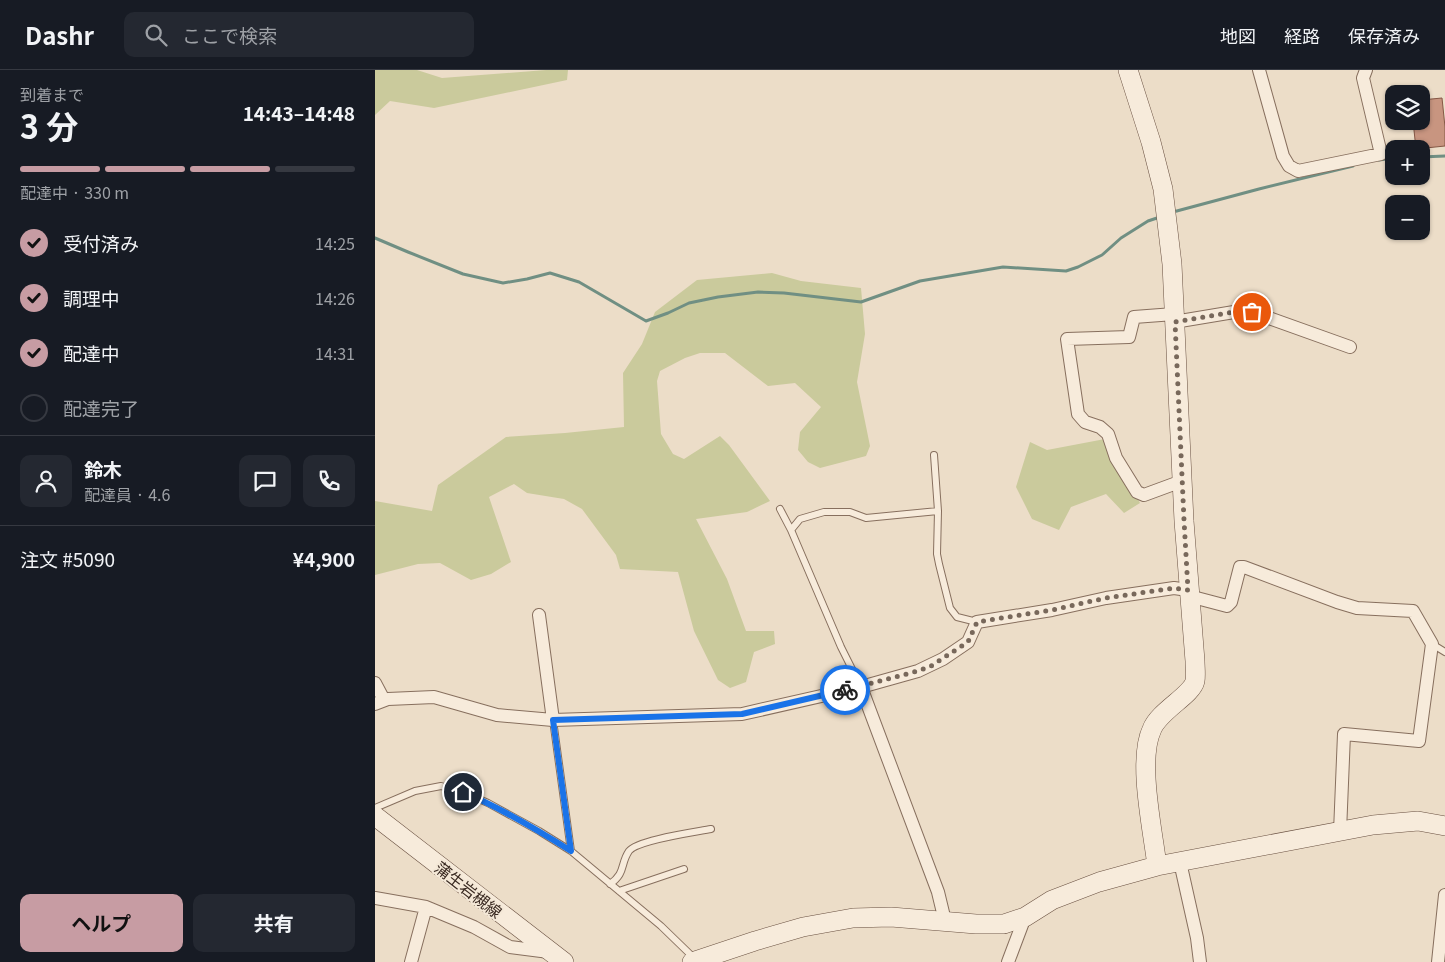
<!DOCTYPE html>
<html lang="ja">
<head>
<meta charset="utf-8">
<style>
  body { margin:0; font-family:Georgia,"Noto Sans JP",serif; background:#242831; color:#f1f3f6; height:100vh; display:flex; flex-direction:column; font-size:19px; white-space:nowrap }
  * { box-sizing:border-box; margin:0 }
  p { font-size:16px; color:#9ea1a6 }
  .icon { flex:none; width:28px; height:28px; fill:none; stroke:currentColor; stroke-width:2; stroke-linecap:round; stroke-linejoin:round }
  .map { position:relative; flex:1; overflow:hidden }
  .side { display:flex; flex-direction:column; background:#171b24; width:375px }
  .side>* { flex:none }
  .controls { position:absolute; left:1010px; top:15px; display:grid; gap:10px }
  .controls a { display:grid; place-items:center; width:45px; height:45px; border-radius:10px; background:#171b24; box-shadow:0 1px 4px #0004; font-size:25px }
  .pin { position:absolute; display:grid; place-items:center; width:42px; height:42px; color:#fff; margin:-21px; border:2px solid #fff; border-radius:50%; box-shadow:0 1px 5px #0007 }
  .courier { position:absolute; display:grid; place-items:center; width:50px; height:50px; margin:-25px; border:4px solid #1a73e8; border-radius:50%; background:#fff; color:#222; box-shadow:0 1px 6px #0007 }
  .head em { font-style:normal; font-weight:700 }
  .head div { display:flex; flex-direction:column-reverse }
  .head { display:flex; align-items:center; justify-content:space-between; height:85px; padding:0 20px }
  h1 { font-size:32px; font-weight:700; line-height:38px }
  .bar { display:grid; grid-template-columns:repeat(4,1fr); gap:8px 5px; align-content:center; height:60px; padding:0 20px }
  .bar i { height:6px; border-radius:4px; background:#363941 }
  .bar .selected { background:#c79ca3 }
  .bar p { grid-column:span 4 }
  .line { display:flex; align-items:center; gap:12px; padding:0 20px; border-top:1px solid #363941 }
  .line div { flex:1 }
  .round { display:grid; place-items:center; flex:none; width:52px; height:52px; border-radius:10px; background:#242831 }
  ol { padding:0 20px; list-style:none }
  li { display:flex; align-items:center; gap:15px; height:55px }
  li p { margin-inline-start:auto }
  li .icon { padding:5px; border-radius:50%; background:#c79ca3; color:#111; stroke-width:4 }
  li:last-child { color:#9ea1a6 }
  li i { width:28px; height:28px; border:2px solid #363941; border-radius:50% }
  .action { display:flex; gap:10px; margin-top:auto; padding:10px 20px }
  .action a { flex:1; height:58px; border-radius:10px; background:#c79ca3; color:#111; font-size:20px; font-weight:700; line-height:58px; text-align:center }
  .action a+a { background:#242831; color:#f1f3f6 }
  header { display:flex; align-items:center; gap:30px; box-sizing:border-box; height:70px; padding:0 25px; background:#171b24; border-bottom:1px solid #363941 }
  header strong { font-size:24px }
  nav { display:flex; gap:28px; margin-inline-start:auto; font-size:18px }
  .search { width:350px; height:45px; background:#242831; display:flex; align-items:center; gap:12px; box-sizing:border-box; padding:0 18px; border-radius:10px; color:#9ea1a6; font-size:19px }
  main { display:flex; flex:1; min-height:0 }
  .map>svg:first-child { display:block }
</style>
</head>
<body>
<header>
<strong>Dashr</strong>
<div class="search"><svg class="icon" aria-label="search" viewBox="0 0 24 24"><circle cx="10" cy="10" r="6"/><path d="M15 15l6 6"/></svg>ここで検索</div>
<nav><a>地図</a><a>経路</a><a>保存済み</a></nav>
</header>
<main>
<section class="side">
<div class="head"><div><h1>3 分</h1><p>到着まで</p></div><em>14:43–14:48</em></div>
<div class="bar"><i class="selected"></i><i class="selected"></i><i class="selected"></i><i></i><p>配達中 · 330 m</p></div>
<ol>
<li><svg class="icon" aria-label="check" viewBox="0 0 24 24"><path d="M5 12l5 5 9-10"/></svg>受付済み<p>14:25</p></li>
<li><svg class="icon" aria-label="check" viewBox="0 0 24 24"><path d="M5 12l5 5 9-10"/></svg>調理中<p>14:26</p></li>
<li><svg class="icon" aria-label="check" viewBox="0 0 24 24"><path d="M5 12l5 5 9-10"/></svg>配達中<p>14:31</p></li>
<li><i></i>配達完了</li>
</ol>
<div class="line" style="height:90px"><a class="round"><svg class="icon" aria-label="person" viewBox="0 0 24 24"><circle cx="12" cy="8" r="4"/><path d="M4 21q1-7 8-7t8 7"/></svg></a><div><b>鈴木</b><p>配達員 · 4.6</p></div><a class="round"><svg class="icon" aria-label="chat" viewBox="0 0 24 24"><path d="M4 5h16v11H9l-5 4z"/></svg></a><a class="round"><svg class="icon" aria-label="phone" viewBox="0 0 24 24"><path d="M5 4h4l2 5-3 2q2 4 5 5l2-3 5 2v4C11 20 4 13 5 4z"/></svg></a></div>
<div class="line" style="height:65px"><div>注文 #5090</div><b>¥4,900</b></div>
<div class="action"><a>ヘルプ</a><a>共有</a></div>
</section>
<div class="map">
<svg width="1070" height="892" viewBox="0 0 1070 892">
  <rect width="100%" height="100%" fill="#ecddc8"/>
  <path fill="#caca9c" d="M0,0H42L67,8L171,0H193L192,10L59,38L15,31L0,45Z
    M397,203L426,211L486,218L490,264L482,312L495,376L491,386L445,398L433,392L423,380L425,362L446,337L420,313L393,316L350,283H325L310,288L285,301L282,311L286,364L298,384L309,389L345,366L354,375L395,431L372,442L321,449L352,509L371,561H399L400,574L379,582L371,612L355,618L343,610L319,561L303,502L245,499L241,485L207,439L189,429L152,423L139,414L114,427L136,492L116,504L96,510L65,493L43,494L0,505V431L57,441L63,415L131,367L190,363L249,357L248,303L267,274L280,242L322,210Z
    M730,369L765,433L749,443L731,424L696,437L684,460L657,449L641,417L655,372L672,380Z"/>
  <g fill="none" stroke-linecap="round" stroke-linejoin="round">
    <path stroke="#708f83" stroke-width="3" d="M1046,87L1070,86
      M1004,90L1019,88
      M798,142L884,119L978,96
      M0,168L33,182L88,204L128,213L152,209L175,203L204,212L271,251L293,243L314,233L343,227L383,222L409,223L486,232L545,211L628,197L691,201L703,197L727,185L746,168L773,151L785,147"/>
  </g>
  <path fill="#c89580" stroke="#855745" d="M1067,28L1070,57V76L1041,79L1038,51H1046V30Z"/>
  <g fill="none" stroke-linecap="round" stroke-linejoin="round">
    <defs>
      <path id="lane" d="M559,385L563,441L562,484L564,494L575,538L582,547L602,552
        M405,439L416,460
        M1057,574L1070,582
        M486,617L466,577L416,460L425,449L449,442H475L491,448L563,441
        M178,650L196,781
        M0,738L40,721L66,716L88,722L113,733L164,761L196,781L286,856L319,888
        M235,814C251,803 245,794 254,781C262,770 321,762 336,759
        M244,821L309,799"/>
      <path id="street" d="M884,0L908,86L914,96L923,101L1006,84L988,8L991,0
        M799,244L759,247L754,267L692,269L703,344L710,352L725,357L733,364L741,388L762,422L769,425L807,411
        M799,252L865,241L877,242L975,277
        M814,526L852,536L856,532L865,497H869L962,532L982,538L1038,541L1057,574L1044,671L969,664L965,762
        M164,545L178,650
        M0,613L9,630
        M486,617L563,822L570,851
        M0,634L13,629L59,627L122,645L178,650L367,644L486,617L543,601L568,589L593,572L602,552L677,540L731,528L799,518L813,520
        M805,792L822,868L825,892
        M0,828L51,837L99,857L135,877L174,882
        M36,892L51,837
        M633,892L650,847
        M1063,892L1070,825"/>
      <path id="secondary" d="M753,0L776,72L788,119L797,194L809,451L820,591C820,597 821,605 820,611C817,625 784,641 777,659C762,690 778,761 782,796
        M0,746L189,892
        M317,892L380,871L428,857L478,848L516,847L601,854H629L650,847L677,830L724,812L782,796L998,755L1043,751L1070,756"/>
    </defs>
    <use href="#lane" stroke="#876f5e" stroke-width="8"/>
    <use href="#street" stroke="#876f5e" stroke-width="14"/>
    <use href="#secondary" stroke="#695041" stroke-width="20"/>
    <use href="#lane" stroke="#f7ebdb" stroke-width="6"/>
    <use href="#street" stroke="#f7ebdb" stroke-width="12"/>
    <use href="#secondary" stroke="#f7ebdb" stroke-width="19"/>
  </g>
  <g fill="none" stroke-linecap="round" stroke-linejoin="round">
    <path stroke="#78685b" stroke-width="5" stroke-dasharray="0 9" d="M470,620L543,601L556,596L593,572L602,552L677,540L731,528L799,518L813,520L809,450L800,252L865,241L877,242"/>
    <path stroke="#1a73e8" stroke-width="6" d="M88,722C126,738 161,759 196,781L178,650L367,644L470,620"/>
  </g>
  <g text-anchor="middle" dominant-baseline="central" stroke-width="4" stroke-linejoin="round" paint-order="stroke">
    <g font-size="16" fill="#392921" stroke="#f4e8d7">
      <text transform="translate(94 819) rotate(38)">蒲生岩槻線</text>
    </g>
  </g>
</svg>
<div class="controls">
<a><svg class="icon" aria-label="layers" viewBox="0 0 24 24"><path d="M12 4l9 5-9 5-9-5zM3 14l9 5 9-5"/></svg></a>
<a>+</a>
<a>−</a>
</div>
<div class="pin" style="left:877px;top:242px;background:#ea580c"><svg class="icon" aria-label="bag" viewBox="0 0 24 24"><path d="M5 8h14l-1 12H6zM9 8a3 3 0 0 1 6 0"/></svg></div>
<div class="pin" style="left:88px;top:722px;background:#1f2937"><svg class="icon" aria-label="home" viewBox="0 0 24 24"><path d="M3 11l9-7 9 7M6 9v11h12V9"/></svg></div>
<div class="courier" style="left:470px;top:620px"><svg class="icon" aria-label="bike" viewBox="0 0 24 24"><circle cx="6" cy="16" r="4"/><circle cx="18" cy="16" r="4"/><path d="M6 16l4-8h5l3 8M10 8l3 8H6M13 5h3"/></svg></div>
</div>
</main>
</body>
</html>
